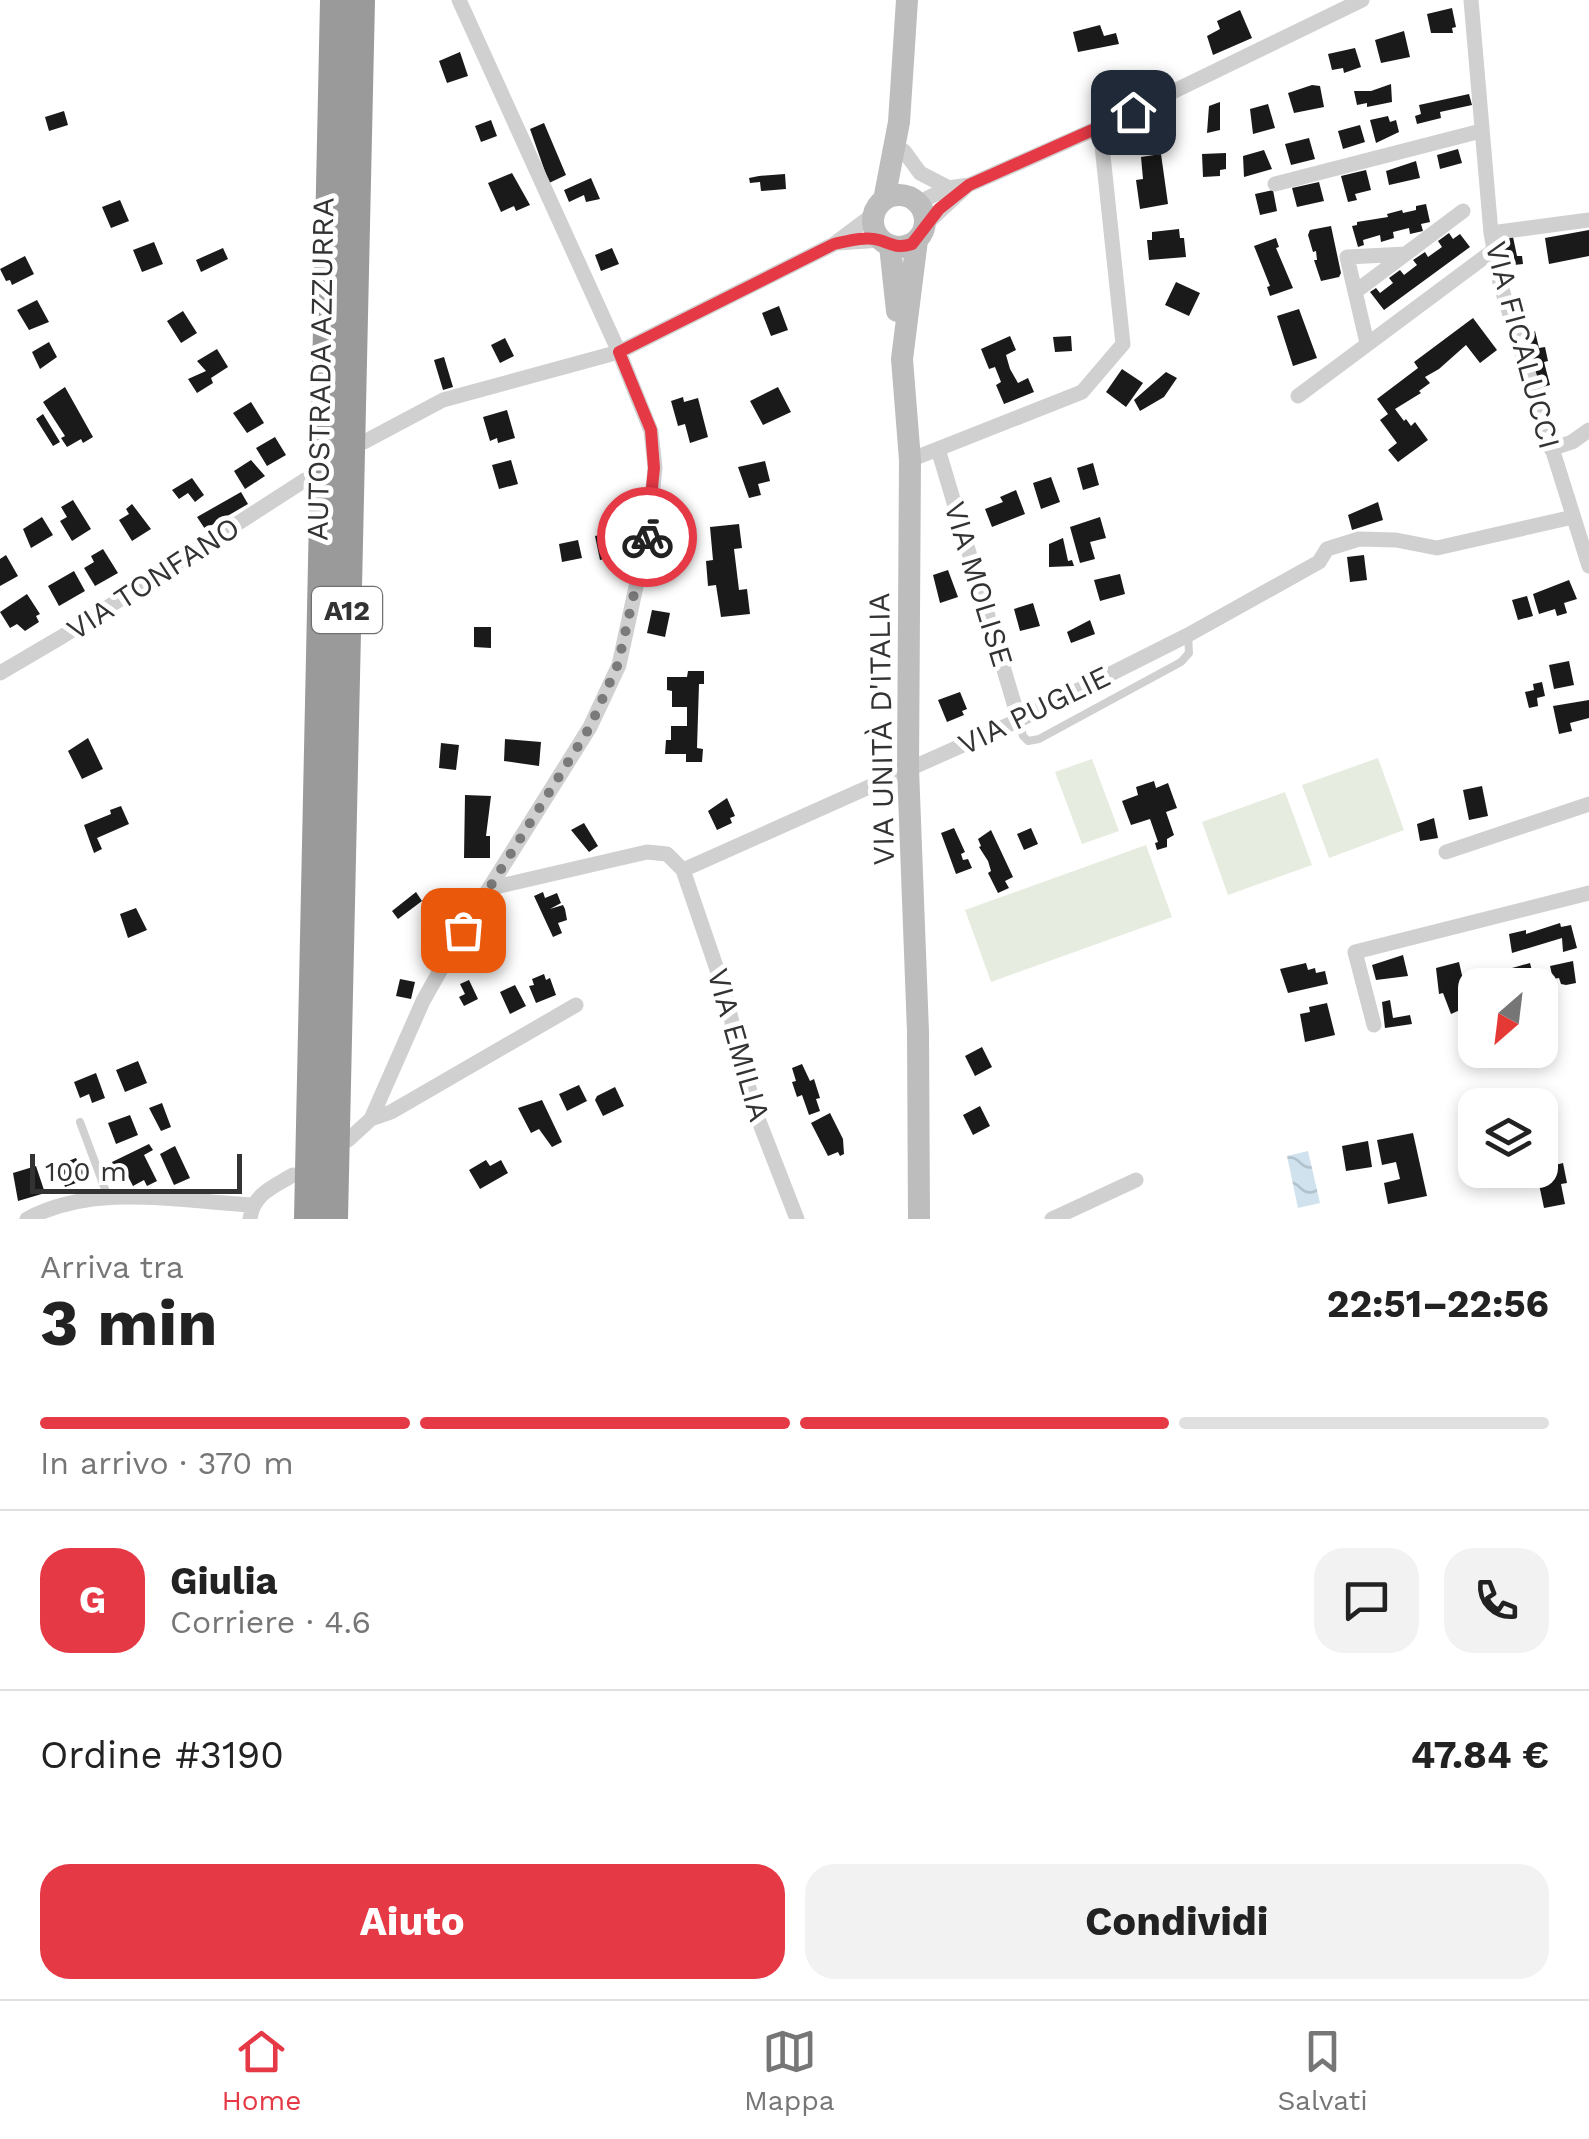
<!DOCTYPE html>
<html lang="it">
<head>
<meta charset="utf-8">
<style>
  body { margin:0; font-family:"Work Sans",sans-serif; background:#f2f2f2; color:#222; height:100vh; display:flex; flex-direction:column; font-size:38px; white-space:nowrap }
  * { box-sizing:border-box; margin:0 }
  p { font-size:32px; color:#767676 }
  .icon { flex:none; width:55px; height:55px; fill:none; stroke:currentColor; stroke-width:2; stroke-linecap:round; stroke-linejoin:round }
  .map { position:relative; height:1219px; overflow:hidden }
  .sheet { display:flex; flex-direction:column; background:#fff; flex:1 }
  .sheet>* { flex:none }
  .needle { width:65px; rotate:208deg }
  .controls { position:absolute; left:1458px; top:968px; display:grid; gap:20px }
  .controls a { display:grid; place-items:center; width:100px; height:100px; border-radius:20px; background:#fff; box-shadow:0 5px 15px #0003; font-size:50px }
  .scale { position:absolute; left:30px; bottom:25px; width:212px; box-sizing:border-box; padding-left:10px; border:5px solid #333; border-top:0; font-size:28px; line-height:35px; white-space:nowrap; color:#333; -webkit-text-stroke:8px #fff; paint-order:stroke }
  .pin { position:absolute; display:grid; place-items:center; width:85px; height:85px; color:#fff; margin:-42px; border-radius:20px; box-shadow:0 5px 15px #0006 }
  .courier { position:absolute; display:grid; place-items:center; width:100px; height:100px; margin:-50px; border:8px solid #e63946; border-radius:50%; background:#fff; color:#222; box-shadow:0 2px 12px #0007 }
  .head em { font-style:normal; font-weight:700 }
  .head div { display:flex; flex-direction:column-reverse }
  .head { display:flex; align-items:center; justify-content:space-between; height:170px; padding:0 40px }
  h1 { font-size:65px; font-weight:700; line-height:75px }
  .bar { display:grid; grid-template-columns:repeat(4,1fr); gap:15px 10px; align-content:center; height:120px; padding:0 40px }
  .bar i { height:12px; border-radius:8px; background:#e0e0e0 }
  .bar .selected { background:#e63946 }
  .bar p { grid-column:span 4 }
  .line { display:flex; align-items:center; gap:25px; padding:0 40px; border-top:2px solid #e0e0e0 }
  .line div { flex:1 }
  .round { display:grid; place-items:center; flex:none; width:105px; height:105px; border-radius:30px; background:#f2f2f2 }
  .button { display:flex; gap:20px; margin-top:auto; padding:20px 40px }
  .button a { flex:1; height:115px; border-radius:30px; background:#e63946; color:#fff; font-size:40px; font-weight:700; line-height:115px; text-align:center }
  .button a+a { background:#f2f2f2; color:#222 }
  .tabs { display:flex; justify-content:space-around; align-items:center; height:140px; border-top:2px solid #e0e0e0; background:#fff; font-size:28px; color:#767676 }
  .tabs a { display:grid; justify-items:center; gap:5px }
  .tabs .selected { color:#e63946 }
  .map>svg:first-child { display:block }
</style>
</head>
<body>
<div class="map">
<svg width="1589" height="1219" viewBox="0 0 1589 1219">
  <defs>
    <pattern id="water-waves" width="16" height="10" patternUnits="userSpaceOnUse" patternTransform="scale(2.5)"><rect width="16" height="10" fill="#cfe2ee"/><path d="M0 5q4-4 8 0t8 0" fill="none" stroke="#b2c2cd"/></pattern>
  </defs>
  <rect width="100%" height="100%" fill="#fff"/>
  <path fill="#e6ecdf" d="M1378,758L1404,830L1329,858L1302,785Z
    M1092,759L1119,831L1082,844L1055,772Z
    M1285,792L1312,865L1228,895L1202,822Z
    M1146,845L1172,917L991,982L965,910Z"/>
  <path fill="url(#water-waves)" d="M1308,1151L1320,1203L1298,1208L1287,1156Z"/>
  <path fill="#1a1a1a" d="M1452,8L1456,27L1452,28L1453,33H1431L1427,14Z
    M1240,10L1252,38L1213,55L1207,36L1220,29L1217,21Z
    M1100,25L1104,36L1116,33L1119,44L1078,52L1073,32Z
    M1404,31L1410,57L1381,63L1375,40Z
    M1355,48L1361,67L1344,73L1343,68L1332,70L1328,54Z
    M460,52L468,76L447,83L439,61Z
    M1391,84L1392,102L1367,107V103L1357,105L1354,91H1371Z
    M1312,85L1320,86L1324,107L1294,113L1288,93Z
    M1469,94L1472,105L1440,112L1441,118L1417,124L1415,116L1421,114L1419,105Z
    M1220,102V130L1207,133L1209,106Z
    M1268,104L1275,128L1253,134L1250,109Z
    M64,111L68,125L49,131L45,117Z
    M1388,116L1390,122L1396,120L1399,132L1376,143L1370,120Z
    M491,120L497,136L481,142L475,126Z
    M544,123L566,175L549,183L530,129Z
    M1360,125L1365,142L1343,149L1338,131Z
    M1309,138L1315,159L1291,165L1285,144Z
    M1458,149L1462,163L1440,169L1437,155Z
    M1264,150L1272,169L1244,177L1243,156Z
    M1226,153V169L1220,170V176L1203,177L1202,154Z
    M1161,154L1168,204L1140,209L1136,180L1143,179L1141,157Z
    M1416,161L1420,178L1389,185L1386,171Z
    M1366,170L1371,190L1355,194L1357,200L1348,202L1341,176Z
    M512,173L530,205L516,211L514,206L501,212L488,183Z
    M785,174L786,189L761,191L760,182L750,183L749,178L759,176Z
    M591,178L600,199L586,202L584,195L569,202L564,190Z
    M1319,182L1324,201L1297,207L1292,188Z
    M1273,190L1277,211L1260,215L1255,194Z
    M120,200L129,221L111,228L102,207Z
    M1426,204L1430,222L1421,224L1423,231L1410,234L1409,228L1393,232L1394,238L1381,242L1380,235L1363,240L1364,245L1358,247L1352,226L1357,225V222L1388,217L1387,214L1402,210L1403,213L1416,210V206Z
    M1331,226L1341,273L1339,277L1321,281L1314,260H1317L1316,251L1313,252L1308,235L1310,230Z
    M1179,229L1180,238H1184L1186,257L1149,260L1147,240H1152V232Z
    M1589,230V256L1549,264L1545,238Z
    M1449,233L1453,239L1460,234L1470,247L1384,310L1370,292L1376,288L1380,293L1393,283L1389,278L1400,270L1404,275L1417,265L1413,260L1425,252L1428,257L1442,247L1438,241Z
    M1513,237L1517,256H1522L1523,264L1514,265L1513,257L1506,258L1501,245L1503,238Z
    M1276,238L1279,247L1276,248L1293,288L1270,296L1267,287L1270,286L1254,246Z
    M154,242L163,264L142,272L133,250Z
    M223,248L228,259L201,272L196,260Z
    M612,248L619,264L601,271L595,255Z
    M25,256L34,274L12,285L10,280L6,281L0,269Z
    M1176,282L1200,293L1189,316L1165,305Z
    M37,300L49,322L29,330L17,310Z
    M779,306L788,330L771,336L762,313Z
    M1299,309L1317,358L1293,366L1277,316Z
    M183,311L197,333L181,343L167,321Z
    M1473,318L1497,350L1480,363L1466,345L1439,369L1425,377L1430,383L1419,391L1421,393L1395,409L1404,421L1406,419L1411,426L1415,422L1428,440L1398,462L1388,450L1397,443L1380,420L1388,414L1377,399L1418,368L1414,362Z
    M1535,331L1539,348L1545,347L1548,361L1544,362L1550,385L1539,388L1525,334Z
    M1010,336L1016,350L1006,355L1010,369L1018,383L1028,378L1034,392L1004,404L996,385L1001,382L995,367L989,369L981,349Z
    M1071,336L1072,351L1055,352L1053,337Z
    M505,338L514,356L500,363L491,345Z
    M49,342L57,357L40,369L32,352Z
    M217,349L228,367L211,378L213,383L197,393L188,379L206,371L197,361Z
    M444,357L453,387L443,390L434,360Z
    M1122,369L1143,383L1126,407L1106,392Z
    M1166,372L1177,378L1164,397L1140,411L1134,400Z
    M65,387L93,437L83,443L81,439L67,447L61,438L65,436L43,402Z
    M778,387L791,412L763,425L750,401Z
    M683,397L684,402L698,398L708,437L690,443L685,424L678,426L671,401Z
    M251,402L264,423L247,433L233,413Z
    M507,410L515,438L498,443L497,438L490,441L483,417Z
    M43,414L60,442L53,446L36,419Z
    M275,437L286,455L267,466L256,448Z
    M251,460L265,476L245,489L234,471Z
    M511,460L518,484L499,489L492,465Z
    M765,461L770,481L758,484L761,495L749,498L738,467Z
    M1093,463L1099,485L1083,490L1077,468Z
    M1051,477L1060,502L1041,509L1033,483Z
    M192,478L204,495L195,502L188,493L179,499L172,490Z
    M1016,490L1025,514L992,527L985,509L1003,502L1000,497Z
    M241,492L248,504L205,529L197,517Z
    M73,500L91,529L72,541L60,521L67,517L61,507Z
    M1378,502L1383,520L1352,530L1348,515Z
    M132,504L151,529L132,541L119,520L129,514L126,509Z
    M42,517L53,535L31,548L23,529Z
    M1100,517L1106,538L1090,542L1095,559L1080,563L1070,527Z
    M739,524L742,548L734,549L739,590L747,589L750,614L721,617L716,585L708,586L706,561L713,560L710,527Z
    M619,531L624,554L600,560L595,536Z
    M1063,538L1068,561L1072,560L1074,566L1049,567V544Z
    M578,540L582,558L562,562L559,544Z
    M103,549L118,573L95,586L84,568L94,562L91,556Z
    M6,555L18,576L0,586V559Z
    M1364,555L1367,580L1350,582L1347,557Z
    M948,570L958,597L940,603L933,575Z
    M74,571L85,591L59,606L48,586Z
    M1120,574L1125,594L1100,601L1094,580Z
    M1569,580L1577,599L1564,603L1567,613L1557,616L1555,609L1539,614L1533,594Z
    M27,594L40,614L36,616L39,622L25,631L17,624L10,628L0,612Z
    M1527,596L1533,616L1518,620L1512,600Z
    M1033,603L1040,626L1020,631L1014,609Z
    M652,610L670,613L665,637L647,633Z
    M1090,620L1095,634L1071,643L1067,632Z
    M474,627H491V648L474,647Z
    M1569,661L1574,685L1554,689L1549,665Z
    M688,671H704V684H699L697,748L703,749L702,762H686V754H665L666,740H671V726H687V707H672V691L667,690V677H687Z
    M1542,682L1545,696L1537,698L1538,706L1529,708L1525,692L1534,690L1533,684Z
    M960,692L967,709L962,711L964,715L947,722L938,700Z
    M1589,700V718L1570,723L1572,731L1559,734L1553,706Z
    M88,738L103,769L82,779L68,751Z
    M505,739L541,742L539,766L504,761Z
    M441,743L459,745L456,770L439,768Z
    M1154,781L1156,788L1168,783L1177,808L1166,812L1174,835L1167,839V847L1157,850L1155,843L1158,842L1150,819L1131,825L1122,801L1138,795L1136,787Z
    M1482,786L1488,816L1469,820L1463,790Z
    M465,795L491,796L486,836H490V858H464Z
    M727,798L735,816L730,818L732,823L717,830L708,811Z
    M121,806L129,824L97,838L102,849L94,853L84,825L111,814L110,810Z
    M1434,818L1438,838L1420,841L1417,824Z
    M584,823L598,846L589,852L571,830Z
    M954,828L965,852L961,854L963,860L968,859L972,868L956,874L941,833Z
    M1031,828L1038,844L1024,850L1017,834Z
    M991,830L1013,877L1005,881L1009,888L998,893L988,873L991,871L988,861L979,847L981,846L978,839Z
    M416,892L422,901L398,919L392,911Z
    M543,892L545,898L557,893L561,903L550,909L563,905L565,909L567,920L558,923L562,933L553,937L534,896Z
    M431,893L434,897L439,894L448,907L445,910L455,925L430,943L423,932L436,922L422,901Z
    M136,908L147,930L128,938L120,914Z
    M1560,923L1561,927L1571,925L1577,948L1563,952L1562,938L1512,953L1509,934L1526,930V934Z
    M1403,955L1408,976L1376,980L1372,965Z
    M1573,961L1576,983L1566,985L1561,984L1559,978L1553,979L1550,966Z
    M1459,962L1469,1006L1451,1014L1443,993L1439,994L1436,968Z
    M1306,963L1308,970L1315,968L1316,973L1325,971L1328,984L1288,993L1280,969Z
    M1530,963L1535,983L1511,985L1509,976L1514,974L1512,968Z
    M544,974L546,980L550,978L556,995L536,1003L529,986L534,985L532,979Z
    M400,979L415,982L411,999L396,996Z
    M469,980L478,999L464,1006L459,997L465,994L460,984Z
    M515,985L526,1006L510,1014L500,992Z
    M1390,1000L1393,1018L1410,1015L1412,1024L1385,1028L1382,1002Z
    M1327,1003L1335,1035L1305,1042L1300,1014L1310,1012L1309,1007Z
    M982,1047L992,1067L975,1076L965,1056Z
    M138,1061L147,1083L125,1092L116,1070Z
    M802,1064L810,1081L814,1079L820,1098L816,1099L820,1111L809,1115L802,1095L797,1097L792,1082L796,1081L792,1068Z
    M96,1073L105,1098L92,1103L89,1094L80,1098L74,1082Z
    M579,1085L587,1101L567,1111L559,1094Z
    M615,1087L624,1106L603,1116L595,1100L597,1096Z
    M542,1100L562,1142L552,1147L539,1129L531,1133L518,1108Z
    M162,1103L171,1127L161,1131L149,1108Z
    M980,1106L990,1126L973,1135L963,1115Z
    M830,1113L843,1139L844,1154L840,1156L838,1152L828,1156L811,1123Z
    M130,1115L138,1135L116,1144L108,1123Z
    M1413,1133L1427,1196L1388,1204L1384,1183L1400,1179L1396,1162L1382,1165L1377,1140Z
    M1368,1141L1372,1167L1346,1171L1342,1146Z
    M149,1144L153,1150L144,1155L157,1181L147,1186L144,1180L133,1186L122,1165L115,1169L112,1162Z
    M175,1146L190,1178L174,1185L160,1154Z
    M76,1158L87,1179L65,1187L58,1165Z
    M486,1160L490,1166L501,1160L508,1173L480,1189L469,1170Z
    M1563,1163L1567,1183L1561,1184L1565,1204L1544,1208L1536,1170Z
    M36,1166L45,1193L18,1201L13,1173Z"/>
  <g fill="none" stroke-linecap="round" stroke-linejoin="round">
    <path stroke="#d0d0d0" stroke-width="8" d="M1019,721L1023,736L1028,741L1039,739L1181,662L1189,653L1188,635
      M80,1122L108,1197"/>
    <path stroke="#d0d0d0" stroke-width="15" d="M1471,0L1491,233L1500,283L1589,566
      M904,151L920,173L949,188
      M1275,184L1481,131
      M917,203L949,188L969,185L1100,127L1362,0
      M925,225L966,187
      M1491,233L1589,220
      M838,243L881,240
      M1355,292L1463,211
      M1367,343L1347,257L1406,254
      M1298,396L1494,250
      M364,442L443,400L619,352L834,244L874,214
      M938,449L1019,720
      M1551,449L1572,442L1589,430
      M910,460L1082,392L1123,344L1100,127
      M0,673L63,636L305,480
      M1446,852L1589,804
      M683,870L723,987L755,1111L797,1219
      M491,888L647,852L667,854L683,870L1019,720L1188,635L1319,562L1327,549L1359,539L1396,540L1437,548L1573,517
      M1374,1025L1355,952L1589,893
      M371,1119L391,1112L576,1005
      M348,1140L371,1119L423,1001L463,930L590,727L619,665L649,527L655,468L651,431L619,352L459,0
      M27,1219C94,1183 179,1201 252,1205
      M250,1219C253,1194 273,1187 293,1175
      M1052,1219L1136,1180"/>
    <path stroke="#bdbdbd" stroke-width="22" d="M873 221a26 26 0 1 1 52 0a26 26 0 1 1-52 0Z
      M884,200L899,122L907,0
      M917,240L902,359L910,460L908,768L918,1032L919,1219
      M890,246L897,311"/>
    <path stroke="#9a9a9a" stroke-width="28" d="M308,1219L334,0
      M334,1219L361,0"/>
  </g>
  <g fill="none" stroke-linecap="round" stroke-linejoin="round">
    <path stroke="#7a7a7a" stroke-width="10" stroke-dasharray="0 18" d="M463,930L590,727L618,664L647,537"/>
    <path stroke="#e63946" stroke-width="12" d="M647,537L654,468L651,430L619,352L834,244C848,241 865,236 879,240C893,244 897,249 912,244L939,209L969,185L1133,112"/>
  </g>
  <g text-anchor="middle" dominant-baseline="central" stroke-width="10" stroke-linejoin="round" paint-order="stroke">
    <rect fill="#fff" stroke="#707070" stroke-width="2.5" x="312" y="587" width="70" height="46" rx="8"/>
    <g font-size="28" font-weight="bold" fill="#333">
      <text x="347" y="610">A12</text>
    </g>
    <g font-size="30" fill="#333" stroke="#fff">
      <text transform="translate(1523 345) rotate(75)">VIA FICALUCCI</text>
      <text transform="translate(320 369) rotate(-89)">AUTOSTRADA AZZURRA</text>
      <text transform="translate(153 578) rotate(-33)">VIA TONFANO</text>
      <text transform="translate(979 584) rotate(73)">VIA MOLISE</text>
      <text transform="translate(1034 710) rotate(-26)">VIA PUGLIE</text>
      <text transform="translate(881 729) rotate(-91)">VIA UNITÀ D'ITALIA</text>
      <text transform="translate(739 1045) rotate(74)">VIA EMILIA</text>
    </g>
  </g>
</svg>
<div class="controls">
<a><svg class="needle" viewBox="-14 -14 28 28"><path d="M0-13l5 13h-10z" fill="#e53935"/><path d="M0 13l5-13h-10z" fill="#767676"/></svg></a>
<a><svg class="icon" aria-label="layers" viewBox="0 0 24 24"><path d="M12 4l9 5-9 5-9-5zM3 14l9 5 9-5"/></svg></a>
</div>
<div class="scale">100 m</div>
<div class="pin" style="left:463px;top:930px;background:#ea580c"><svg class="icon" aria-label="bag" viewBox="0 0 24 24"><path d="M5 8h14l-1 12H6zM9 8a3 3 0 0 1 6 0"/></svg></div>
<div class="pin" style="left:1133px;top:112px;background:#1f2937"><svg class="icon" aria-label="home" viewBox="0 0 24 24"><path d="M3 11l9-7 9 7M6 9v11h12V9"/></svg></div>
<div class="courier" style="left:647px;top:537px"><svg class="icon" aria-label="bike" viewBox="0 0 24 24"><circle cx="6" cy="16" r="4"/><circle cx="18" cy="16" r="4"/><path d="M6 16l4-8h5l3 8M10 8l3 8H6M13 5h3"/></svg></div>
</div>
<section class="sheet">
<div class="head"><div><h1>3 min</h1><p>Arriva tra</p></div><em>22:51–22:56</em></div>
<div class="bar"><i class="selected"></i><i class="selected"></i><i class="selected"></i><i></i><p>In arrivo · 370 m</p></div>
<div class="line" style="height:180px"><b class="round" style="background:#e63946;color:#fff">G</b><div><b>Giulia</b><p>Corriere · 4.6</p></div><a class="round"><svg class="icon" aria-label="chat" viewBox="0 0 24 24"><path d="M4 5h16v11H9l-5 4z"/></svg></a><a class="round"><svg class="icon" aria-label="phone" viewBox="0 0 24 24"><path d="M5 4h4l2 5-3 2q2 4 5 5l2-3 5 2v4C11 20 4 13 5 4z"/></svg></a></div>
<div class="line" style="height:130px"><div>Ordine #3190</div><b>47.84 €</b></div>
<div class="button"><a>Aiuto</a><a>Condividi</a></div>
</section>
<nav class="tabs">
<a class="selected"><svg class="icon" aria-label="home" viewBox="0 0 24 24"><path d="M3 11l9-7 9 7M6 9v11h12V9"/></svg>Home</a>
<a><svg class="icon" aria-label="map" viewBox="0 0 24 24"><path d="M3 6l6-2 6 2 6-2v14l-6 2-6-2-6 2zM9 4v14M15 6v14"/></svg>Mappa</a>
<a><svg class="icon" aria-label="saved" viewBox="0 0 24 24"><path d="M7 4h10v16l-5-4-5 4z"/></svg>Salvati</a>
</nav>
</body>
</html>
